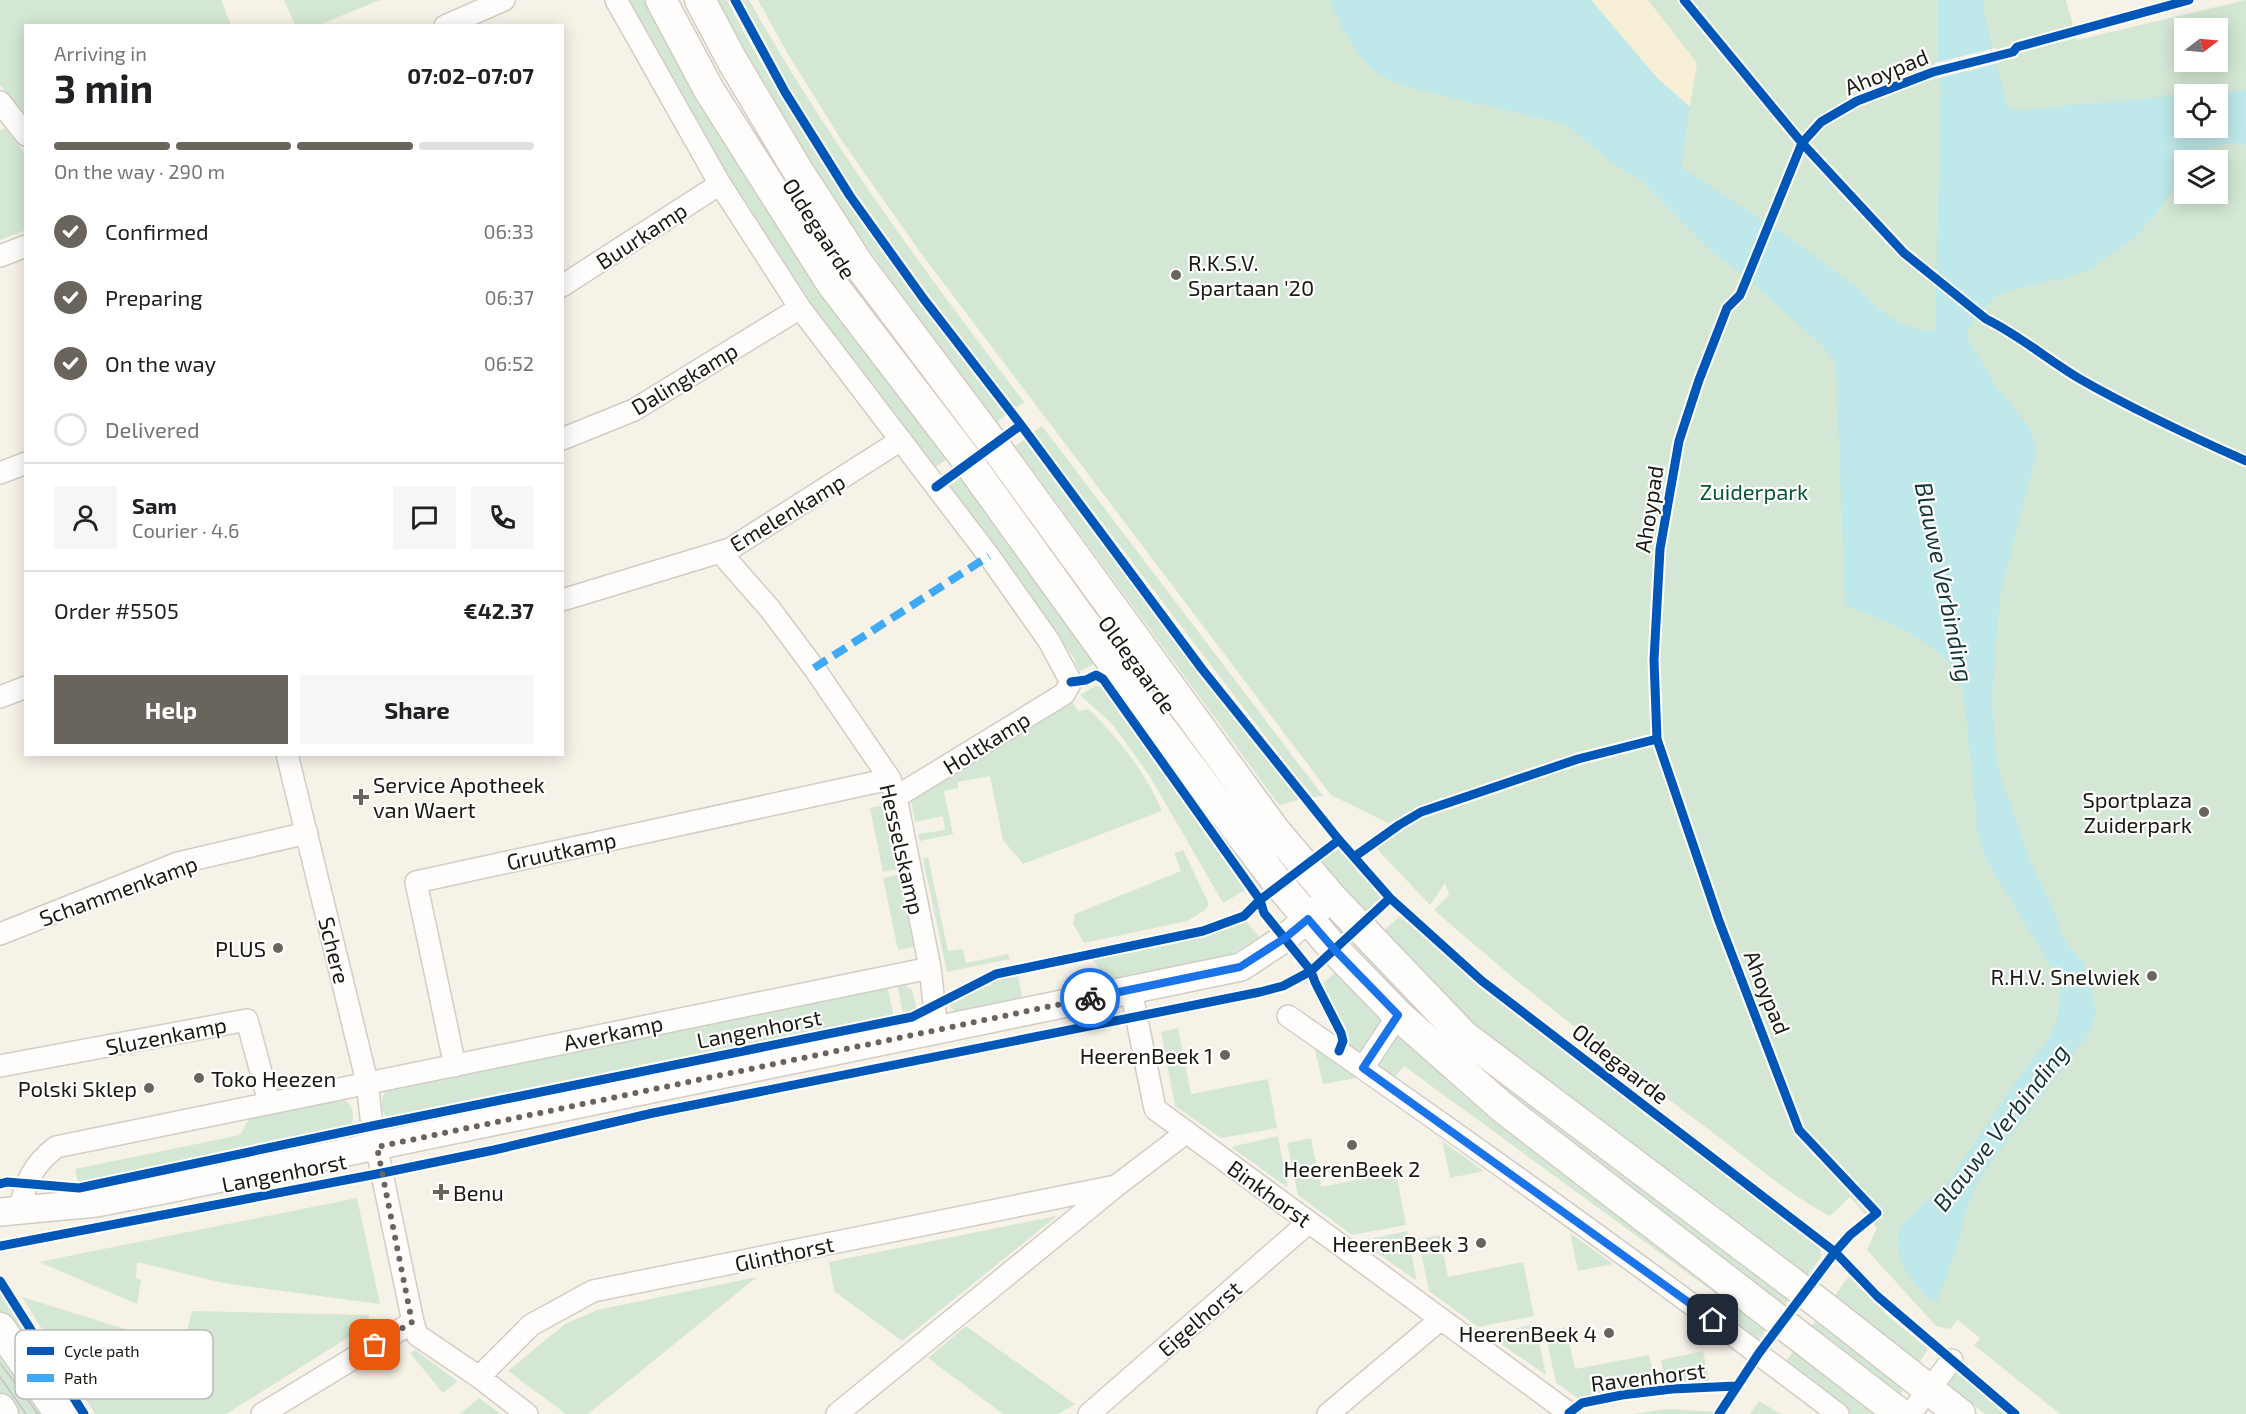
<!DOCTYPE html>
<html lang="en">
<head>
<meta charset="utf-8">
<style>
  body { margin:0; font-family:"Exo 2",sans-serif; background:#f6f6f6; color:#202124; height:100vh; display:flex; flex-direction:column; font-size:22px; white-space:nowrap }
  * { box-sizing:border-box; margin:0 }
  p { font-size:20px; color:#757577 }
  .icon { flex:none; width:33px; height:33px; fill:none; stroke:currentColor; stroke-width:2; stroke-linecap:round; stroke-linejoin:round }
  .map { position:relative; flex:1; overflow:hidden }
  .side { position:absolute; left:24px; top:24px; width:540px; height:732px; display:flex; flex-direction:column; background:#fff; border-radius:0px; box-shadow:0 3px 15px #0003 }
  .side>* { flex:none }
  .needle { width:39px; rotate:74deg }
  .tools { position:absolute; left:2174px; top:18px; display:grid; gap:12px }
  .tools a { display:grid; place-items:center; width:54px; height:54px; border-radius:0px; background:#fff; box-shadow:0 3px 15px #0003; font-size:30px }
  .pin { position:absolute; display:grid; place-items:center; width:51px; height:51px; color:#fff; margin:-26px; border-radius:12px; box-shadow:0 3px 9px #0006 }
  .courier { position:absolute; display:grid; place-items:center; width:60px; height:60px; margin:-30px; border:4px solid #1a73e8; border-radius:50%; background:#fff; color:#222; box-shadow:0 2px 8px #0007 }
  .summary em { font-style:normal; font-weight:700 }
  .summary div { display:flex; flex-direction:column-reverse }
  .summary { display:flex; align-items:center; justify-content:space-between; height:102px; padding:0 30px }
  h1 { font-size:39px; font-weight:700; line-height:45px }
  .bar { display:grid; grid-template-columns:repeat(4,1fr); gap:9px 6px; align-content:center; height:72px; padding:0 30px }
  .bar i { height:8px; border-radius:4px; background:#e0e0e0 }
  .bar .selected { background:#69655d }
  .bar p { grid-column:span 4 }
  .line { display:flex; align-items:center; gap:15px; padding:0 30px; border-top:2px solid #e0e0e0 }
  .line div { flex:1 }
  .round { display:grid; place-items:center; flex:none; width:63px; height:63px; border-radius:0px; background:#f6f6f6 }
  ol { padding:0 30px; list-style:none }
  li { display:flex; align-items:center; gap:18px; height:66px }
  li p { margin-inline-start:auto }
  li .icon { padding:6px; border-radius:50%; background:#69655d; color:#fff; stroke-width:4 }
  li:last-child { color:#757577 }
  li i { width:33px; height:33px; border:3px solid #e0e0e0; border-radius:50% }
  .button { display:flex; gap:12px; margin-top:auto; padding:12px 30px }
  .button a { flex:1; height:69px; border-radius:0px; background:#69655d; color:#fff; font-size:24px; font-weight:700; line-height:69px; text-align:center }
  .button a+a { background:#f6f6f6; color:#202124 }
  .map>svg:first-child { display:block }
</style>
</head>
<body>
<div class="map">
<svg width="2246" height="1414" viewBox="0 0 2246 1414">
  <rect width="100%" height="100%" fill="#f7f2e8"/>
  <path fill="#d4e7d4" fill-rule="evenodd" d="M0,0H221L231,25L26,26L25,114L0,85Z
    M284,0H380L319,25H295Z
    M629,0H654L953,455L933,469L808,303L723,173Z
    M706,0H727C803,149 906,282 1006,415L997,422L887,275L827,189L736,37Z
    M739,0H749C829,142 925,272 1024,402L1016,408C915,278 815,146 739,0Z
    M758,0H2066L2077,40L2246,0V1414H2060L1974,1345L1980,1338L1958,1320L1950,1329L1936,1326L1867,1250L1877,1228L1850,1197L1830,1216C1784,1192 1745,1156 1704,1126C1612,1057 1520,986 1434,910L1449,895L1445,883L1430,905L1377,849L1399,831L1392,825L1331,795L920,252L842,141L786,51ZM2184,28H2217V62H2184ZM2184,94H2217V128H2184ZM2184,160H2217V194H2184Z
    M5,128L25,153L26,230L0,240V130Z
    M1042,426L1323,796L1313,797L1282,758L1033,432Z
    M1025,439L1299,800L1279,805L1015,446Z
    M967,473L1263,875L1255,881L1103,671L1095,664L1079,671L1073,656L949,489L951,484Z
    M1095,686L1104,687L1247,889L1223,903L1149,775L1112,724L1080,695Z
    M1071,700L1078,711L1088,709C1119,738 1145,772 1162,811L1023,864L1003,840L990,776L958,782V788L944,791L953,834L920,841L918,834L945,830L943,816L915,822L911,801L921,793Z
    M890,804L903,868L883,872L870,808Z
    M1340,849L1380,895V901L1360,918L1315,864L1333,850Z
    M1183,850L1209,904L1205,910L1187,921L1084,943L1073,924L1075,914L1181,871L1174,853Z
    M928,857L948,951L963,949L966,963L1008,954L1010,959L947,972L923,859Z
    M905,873L920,945L898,950L883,878Z
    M1400,916L1490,994L1819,1247L1822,1256L1802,1283L1467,1024L1378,936Z
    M1246,921L1259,937L1228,957L1110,985L1093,960C1144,949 1198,942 1246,921Z
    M1367,947L1793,1294L1780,1311L1491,1090L1354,959Z
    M1342,967L1381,1014V1024L1359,1058L1345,1049C1352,1031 1330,1001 1321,985Z
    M1018,975L1022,995L1021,1002L965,1015L953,1010L948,1002L986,982Z
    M897,983H902L912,990L917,1011L903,1015Z
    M887,986L894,1017L387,1119C379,1107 379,1096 391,1086Z
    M1178,1028L1191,1094L1268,1079L1277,1128L1221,1138L1175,1106L1161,1032Z
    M1403,1034L1765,1326L1763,1335L1756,1343L1715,1312L1723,1299L1404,1066L1393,1079C1390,1076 1384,1073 1381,1070C1373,1060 1394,1038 1403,1034Z
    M1314,1047L1357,1078L1323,1084Z
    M342,1099C355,1105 354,1115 351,1127L78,1183L75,1169L240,1135L251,1115Z
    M1278,1136L1288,1188L1231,1147Z
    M1311,1138L1321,1187L1396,1172L1406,1225L1352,1235L1298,1195L1287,1143Z
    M1442,1141L1484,1171L1450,1178Z
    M357,1198L380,1304L223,1283L137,1262L136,1278L141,1280L137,1304L39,1262Z
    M1057,1216L902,1341L834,1291L829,1262Z
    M1407,1231L1417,1281L1360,1241Z
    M1570,1233L1613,1264L1578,1271Z
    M1440,1235L1448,1277L1523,1262L1534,1316L1478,1327L1429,1291L1418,1239Z
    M1849,1276L1887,1315L1928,1349L1914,1371L1829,1304Z
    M757,1277L588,1414H566L508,1371L565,1324L597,1310Z
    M0,1289L40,1353L30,1360L0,1318Z
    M22,1297L183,1347L192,1311L369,1315L368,1325L226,1414H95Z
    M1821,1314L1906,1386L1897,1398L1806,1333Z
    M1535,1324L1546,1375L1488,1335Z
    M966,1326L1075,1404L1058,1414H1003L928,1358Z
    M1566,1327L1575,1369L1649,1355L1657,1388L1579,1399L1556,1383L1545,1332Z
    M1799,1343L1877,1414H1851L1784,1364Z
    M0,1348L45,1414H13L0,1397Z
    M415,1350L457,1381V1382L443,1393L410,1353Z
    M1703,1351L1710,1384L1666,1385L1661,1360Z
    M1957,1371L2011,1414H1985L1950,1387L1949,1380Z
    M479,1398L501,1414H460Z
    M1759,1401L1781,1414H1750Z
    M1670,1409L1716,1412L1714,1414H1631Z"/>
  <path fill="#f6efd6" d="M1591,0H1648L1697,63L1690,107L1657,78Z"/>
  <path fill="#bee8e9" d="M1329,0H1591L1657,78L1690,107L1681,167L1799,244L1859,289L1879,309L1904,325L1915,329L1935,331L1941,82H1938V0H1983V10L2006,102L2010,109L2018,110L2184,95V128H2217V94H2193L2246,90V145C2233,142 2219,144 2206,150C2197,155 2194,160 2184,160V174L2154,217L2134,238L2091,269L2064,278L2014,289L1995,296L1968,329V339L1996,386L2030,428L2037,451L2000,597L1992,698L1995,748L2000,775L2032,865L2054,910L2061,933L2069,946L2082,961L2092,993L2096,1011L2093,1025L2084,1040L1994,1158L1976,1184L1967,1209L1956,1250L1937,1302C1926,1299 1922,1292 1916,1284C1901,1266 1891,1247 1902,1224L1949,1180L2021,1074L2049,1038L2057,1021L2060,992L2056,975L1985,858L1977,833C1975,801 1972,769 1968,737C1966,713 1965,686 1951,666C1936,641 1872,615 1845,605L1836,366L1825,348L1753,284L1707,247L1642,181L1617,166L1565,124L1432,93L1398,84L1377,73L1362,59L1342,28Z"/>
  <path fill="#f7f2e8" d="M1995,48L1999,63L1935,79V63Z"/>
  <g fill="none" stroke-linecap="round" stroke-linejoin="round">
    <defs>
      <path id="minor" d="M616,0L720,184L800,308L989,556L1049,641L1071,682L1064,694L896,797
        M445,26L504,0
        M0,102L26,135
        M0,256L26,246
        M562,286L720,184
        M562,439L634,410L800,308
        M0,473L26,463
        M720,552L770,609L814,668L890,779L896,797L930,968L937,1030
        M562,600L730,549L901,440
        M0,697L26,687
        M287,754L367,1082L372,1126L413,1322L417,1335L479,1377L527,1414
        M0,934L178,863L307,833
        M1131,990L1155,1109L1569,1413L1568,1414
        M1288,1016C1474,1145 1658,1277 1838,1414
        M0,1066L247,1020L269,1102
        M455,1066L416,882L890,779
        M1363,1068L1398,1015
        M19,1209C27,1180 32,1166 56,1147L930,968
        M479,1377L531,1325L593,1291L1116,1186
        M262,1414L413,1322
        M837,1414L1116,1186L1187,1132
        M1089,1414L1309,1222
        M1328,1414L1441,1319
        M1910,1414L1952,1360"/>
      <path id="tertiary" d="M0,1212L96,1203L173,1188L1241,967L1285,938L1324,904"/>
      <path id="secondary" d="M661,0L709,90L832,284L969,463L1136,695L1274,878L1334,949L1398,1015L1502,1107L1900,1414
        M700,0L733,62L798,171L859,265L994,445L1275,831L1331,897L1464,1036L1820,1304L1960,1414
        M0,1328L60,1414
        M0,1409L3,1414"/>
    </defs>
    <use href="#minor" stroke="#d1cdc5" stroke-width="24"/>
    <use href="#tertiary" stroke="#d1cdc5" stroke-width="30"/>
    <use href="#secondary" stroke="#d1cdc5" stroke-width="33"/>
    <use href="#minor" stroke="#fefdfc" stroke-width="21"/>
    <use href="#tertiary" stroke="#fefdfc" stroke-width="27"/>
    <use href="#secondary" stroke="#fefdfc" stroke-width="30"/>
    <path stroke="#c5c3c1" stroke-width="1.5" d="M0,1363L38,1414
      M0,1377L26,1414"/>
    <path stroke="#3fa9f5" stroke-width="8" stroke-dasharray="15 8" stroke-linecap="butt" d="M814,668L989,556"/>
    <defs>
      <path id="cycleway" d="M735,0L785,92L850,196L923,298L1021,425L1202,669L1339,840L1390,898L1482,981L1835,1252L1877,1296L2015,1414
        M1684,0L1802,143L1904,253L1986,319C2019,335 2048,360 2080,379C2134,410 2190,436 2246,461
        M936,487L1021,425
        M1071,682L1086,680L1096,675L1103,679L1260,900L1264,913L1311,971L1315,982L1341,1033L1343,1041L1339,1051
        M1354,857L1399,825L1421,812L1578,759L1657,739
        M0,1184L7,1182L79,1188L372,1126L912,1017L996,974L1203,931L1244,916L1260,900L1339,840
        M0,1246L382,1173L494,1150L653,1113L1260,992L1283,986L1311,971L1390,898
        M0,1281L84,1414
        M1569,1413L1582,1403L1622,1395L1672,1389L1736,1386
        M1719,1414L1759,1353L1835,1252L1850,1235L1877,1213L1799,1130L1719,921L1657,739L1654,660L1660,549L1679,441L1699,380L1727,308L1740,295L1745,283L1802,143L1821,122L1857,101L1933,72L2013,52L2017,47L2189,0"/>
    </defs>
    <use href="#cycleway" stroke="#fff" stroke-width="13"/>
    <use href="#cycleway" stroke="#0057b8" stroke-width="9"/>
  </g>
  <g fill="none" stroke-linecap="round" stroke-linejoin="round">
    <path stroke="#69655d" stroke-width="6" stroke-dasharray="0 10.8" d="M375,1345L412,1322L377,1147L1090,998"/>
    <path stroke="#1a73e8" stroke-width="8" d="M1090,998L1240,967L1285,938L1308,919L1334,949L1398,1015L1363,1068L1713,1320"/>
  </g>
  <g fill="#69655d" stroke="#fff" stroke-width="2">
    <circle cx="1176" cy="275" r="6"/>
    <path d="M358 788h6v6h6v6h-6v6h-6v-6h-6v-6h6z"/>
    <circle cx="2204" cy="812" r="6"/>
    <circle cx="278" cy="948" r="6"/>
    <circle cx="2152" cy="976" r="6"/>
    <circle cx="1225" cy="1055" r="6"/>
    <circle cx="199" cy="1078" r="6"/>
    <circle cx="149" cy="1088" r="6"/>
    <circle cx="1352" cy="1145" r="6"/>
    <path d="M438 1183h6v6h6v6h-6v6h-6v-6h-6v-6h6z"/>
    <circle cx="1481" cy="1243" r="6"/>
    <circle cx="1609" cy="1333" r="6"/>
  </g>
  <g text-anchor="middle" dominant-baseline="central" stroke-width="4.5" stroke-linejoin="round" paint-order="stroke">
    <g font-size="22" fill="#1c1912" stroke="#fff">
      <text transform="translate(1886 71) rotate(-22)">Ahoypad</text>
      <text transform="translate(820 228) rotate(57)">Oldegaarde</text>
      <text transform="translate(641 235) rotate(-33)">Buurkamp</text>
      <text transform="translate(684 378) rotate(-31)">Dalingkamp</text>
      <text transform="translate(1648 509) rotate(-81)">Ahoypad</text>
      <text transform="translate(787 512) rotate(-31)">Emelenkamp</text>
      <text transform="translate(1138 664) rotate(54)">Oldegaarde</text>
      <text transform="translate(986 742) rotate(-32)">Holtkamp</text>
      <text transform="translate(903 849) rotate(77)">Hesselskamp</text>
      <text transform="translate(561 850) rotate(-12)">Gruutkamp</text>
      <text transform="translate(118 890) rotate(-20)">Schammenkamp</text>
      <text transform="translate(335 950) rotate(76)">Schere</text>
      <text transform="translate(1768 992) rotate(68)">Ahoypad</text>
      <text transform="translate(759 1028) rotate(-11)">Langenhorst</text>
      <text transform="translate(613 1032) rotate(-12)">Averkamp</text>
      <text transform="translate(166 1035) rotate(-11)">Sluzenkamp</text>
      <text transform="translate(1621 1063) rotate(38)">Oldegaarde</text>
      <text transform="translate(284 1172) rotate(-11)">Langenhorst</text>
      <text transform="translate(1270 1193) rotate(36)">Binkhorst</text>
      <text transform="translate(784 1253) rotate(-12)">Glinthorst</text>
      <text transform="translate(1199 1318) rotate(-41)">Eigelhorst</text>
      <text transform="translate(1648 1376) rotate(-7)">Ravenhorst</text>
    </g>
    <g font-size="22" fill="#1c1912" stroke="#fff" text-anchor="end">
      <text x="1188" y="262" text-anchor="start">R.K.S.V.<tspan x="1188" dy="25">Spartaan '20</tspan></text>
      <text x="373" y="784" text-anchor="start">Service Apotheek<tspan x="373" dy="25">van Waert</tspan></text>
      <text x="2192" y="799">Sportplaza<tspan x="2192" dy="25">Zuiderpark</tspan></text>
      <text x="266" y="948">PLUS</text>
      <text x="2140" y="976">R.H.V. Snelwiek</text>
      <text x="1213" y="1055">HeerenBeek 1</text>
      <text x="211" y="1078" text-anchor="start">Toko Heezen</text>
      <text x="137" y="1088">Polski Sklep</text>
      <text x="1352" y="1168" text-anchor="middle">HeerenBeek 2</text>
      <text x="453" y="1192" text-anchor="start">Benu</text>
      <text x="1469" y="1243">HeerenBeek 3</text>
      <text x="1597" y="1333">HeerenBeek 4</text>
    </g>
    <g font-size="22" fill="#065631" stroke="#fff">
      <text x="1754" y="491">Zuiderpark</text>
    </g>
    <g font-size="24" font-style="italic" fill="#163639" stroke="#fff">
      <text transform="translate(1945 582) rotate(78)">Blauwe Verbinding</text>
      <text transform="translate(2000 1127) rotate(-52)">Blauwe Verbinding</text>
    </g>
  </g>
  <rect x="15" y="1330" width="198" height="69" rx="9" fill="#fff" stroke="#bbbab8" stroke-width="1.5"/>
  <rect x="27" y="1347" width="27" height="8" fill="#0057b8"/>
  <rect x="27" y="1374" width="27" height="8" fill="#3fa9f5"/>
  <g font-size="16" fill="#1c1912">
    <text x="64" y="1357">Cycle path</text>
    <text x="64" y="1384">Path</text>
  </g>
</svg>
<div class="tools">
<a><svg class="needle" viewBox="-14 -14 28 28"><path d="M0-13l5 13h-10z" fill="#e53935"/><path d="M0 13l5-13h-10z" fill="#757577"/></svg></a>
<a><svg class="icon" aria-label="locate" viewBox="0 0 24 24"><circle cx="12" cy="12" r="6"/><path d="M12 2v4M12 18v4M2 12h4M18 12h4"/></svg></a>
<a><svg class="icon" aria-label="layers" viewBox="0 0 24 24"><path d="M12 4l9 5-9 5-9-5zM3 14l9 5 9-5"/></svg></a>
</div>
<div class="pin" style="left:375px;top:1345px;background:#ea580c"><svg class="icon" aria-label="bag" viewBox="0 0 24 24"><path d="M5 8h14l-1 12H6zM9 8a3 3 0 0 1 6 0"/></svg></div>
<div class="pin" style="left:1713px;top:1320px;background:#1f2937"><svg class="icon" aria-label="home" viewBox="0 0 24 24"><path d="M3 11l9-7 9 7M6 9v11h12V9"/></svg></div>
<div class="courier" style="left:1090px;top:998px"><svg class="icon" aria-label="bike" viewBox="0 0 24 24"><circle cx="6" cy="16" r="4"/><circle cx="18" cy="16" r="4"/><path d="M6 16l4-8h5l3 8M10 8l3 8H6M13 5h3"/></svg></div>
<section class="side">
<div class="summary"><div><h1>3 min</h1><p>Arriving in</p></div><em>07:02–07:07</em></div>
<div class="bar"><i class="selected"></i><i class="selected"></i><i class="selected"></i><i></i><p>On the way · 290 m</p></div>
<ol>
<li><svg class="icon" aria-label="check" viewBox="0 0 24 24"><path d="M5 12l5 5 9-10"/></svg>Confirmed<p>06:33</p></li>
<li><svg class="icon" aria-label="check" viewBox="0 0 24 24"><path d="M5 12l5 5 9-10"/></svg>Preparing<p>06:37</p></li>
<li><svg class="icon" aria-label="check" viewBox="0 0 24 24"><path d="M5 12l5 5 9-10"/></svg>On the way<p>06:52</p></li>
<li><i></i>Delivered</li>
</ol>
<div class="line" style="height:108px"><a class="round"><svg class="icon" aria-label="person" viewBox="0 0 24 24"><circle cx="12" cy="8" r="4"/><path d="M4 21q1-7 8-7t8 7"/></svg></a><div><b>Sam</b><p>Courier · 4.6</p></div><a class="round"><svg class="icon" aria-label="chat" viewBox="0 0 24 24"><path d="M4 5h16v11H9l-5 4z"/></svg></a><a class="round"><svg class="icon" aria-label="phone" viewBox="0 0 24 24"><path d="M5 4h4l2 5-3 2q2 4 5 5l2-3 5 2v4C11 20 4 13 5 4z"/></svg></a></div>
<div class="line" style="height:78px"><div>Order #5505</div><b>€42.37</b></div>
<div class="button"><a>Help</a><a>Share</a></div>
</section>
</div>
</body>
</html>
